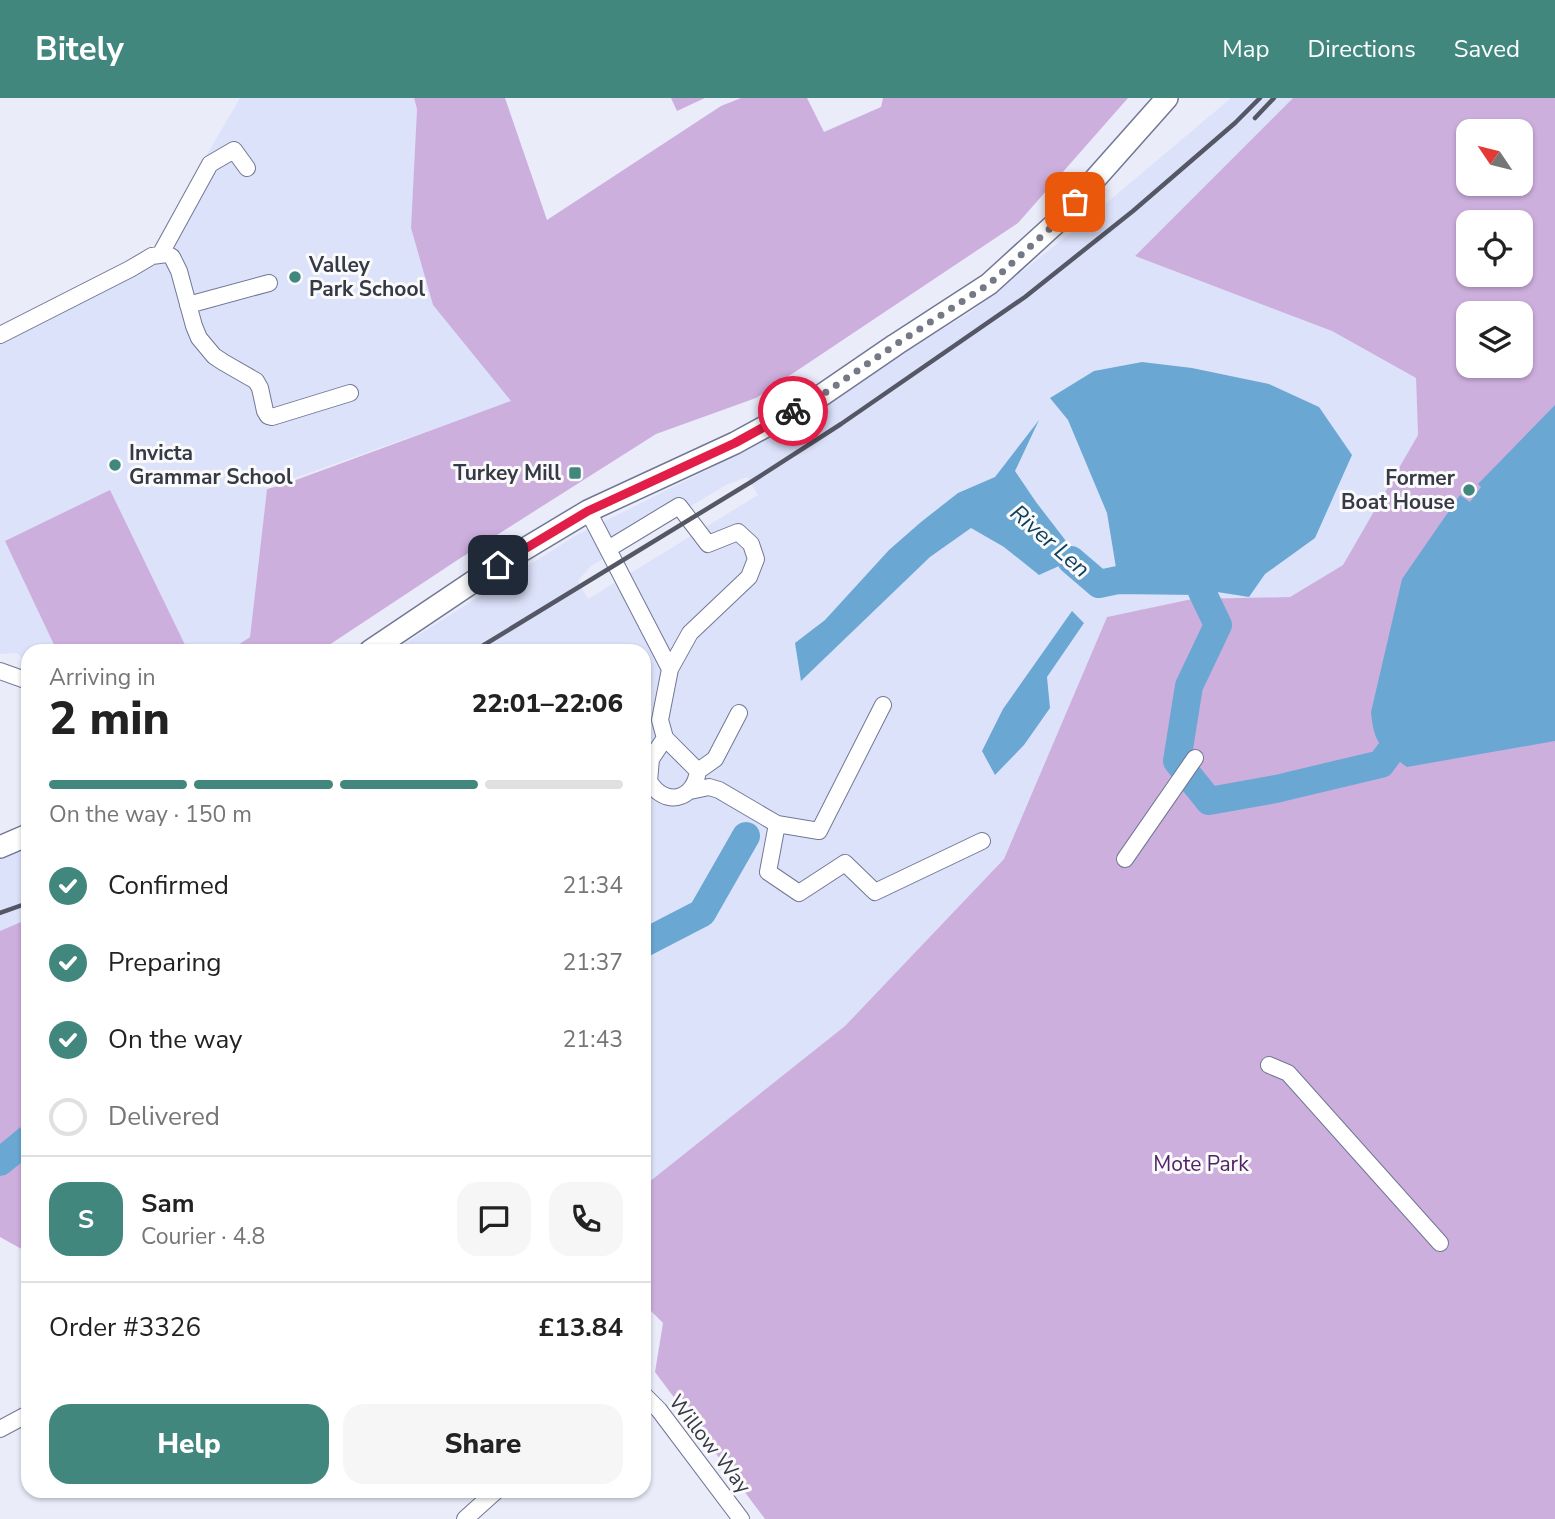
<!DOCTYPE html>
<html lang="en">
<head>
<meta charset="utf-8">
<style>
  body { margin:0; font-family:"Nunito Sans",sans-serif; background:#f6f6f6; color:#222; height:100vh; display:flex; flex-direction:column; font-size:26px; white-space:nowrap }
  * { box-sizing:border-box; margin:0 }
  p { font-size:23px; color:#767676 }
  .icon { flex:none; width:38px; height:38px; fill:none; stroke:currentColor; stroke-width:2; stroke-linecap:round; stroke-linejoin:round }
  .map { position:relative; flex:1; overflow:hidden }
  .sheet { position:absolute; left:21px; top:546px; width:630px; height:854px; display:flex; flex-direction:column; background:#fff; border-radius:21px; box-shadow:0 2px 5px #0004 }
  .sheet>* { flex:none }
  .needle { width:46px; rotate:305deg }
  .tools { position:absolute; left:1456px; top:21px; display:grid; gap:14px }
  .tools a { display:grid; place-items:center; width:77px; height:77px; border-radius:14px; background:#fff; box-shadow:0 2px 5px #0004; font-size:35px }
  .pin { position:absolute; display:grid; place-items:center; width:60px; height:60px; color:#fff; margin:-30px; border-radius:14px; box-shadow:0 4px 10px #0006 }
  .courier { position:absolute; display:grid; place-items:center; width:70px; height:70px; margin:-35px; border:5px solid #e11d48; border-radius:50%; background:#fff; color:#222; box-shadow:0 2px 9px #0007 }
  .head em { font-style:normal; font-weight:800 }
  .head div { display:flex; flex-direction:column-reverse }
  .head { display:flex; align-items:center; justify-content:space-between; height:119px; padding:0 28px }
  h1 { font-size:46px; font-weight:800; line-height:52px }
  .bar { display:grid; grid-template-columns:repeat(4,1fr); gap:10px 7px; align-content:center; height:84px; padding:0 28px }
  .bar i { height:9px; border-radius:5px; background:#e0e0e0 }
  .bar .active { background:#41877e }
  .bar p { grid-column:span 4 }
  .line { display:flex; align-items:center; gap:18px; padding:0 28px; border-top:2px solid #e0e0e0 }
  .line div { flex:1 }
  .round { display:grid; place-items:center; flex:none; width:74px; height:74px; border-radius:21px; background:#f6f6f6 }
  ol { padding:0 28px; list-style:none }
  li { display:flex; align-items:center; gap:21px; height:77px }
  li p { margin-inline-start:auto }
  li .icon { padding:7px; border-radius:50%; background:#41877e; color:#fff; stroke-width:4 }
  li:last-child { color:#767676 }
  li i { width:38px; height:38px; border:4px solid #e0e0e0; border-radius:50% }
  .cta { display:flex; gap:14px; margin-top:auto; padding:14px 28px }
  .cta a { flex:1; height:80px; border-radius:21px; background:#41877e; color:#fff; font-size:28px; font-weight:800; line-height:80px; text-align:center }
  .cta a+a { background:#f6f6f6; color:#222 }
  header { display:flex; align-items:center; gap:42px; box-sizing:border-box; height:98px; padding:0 35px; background:#41877e; color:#fff }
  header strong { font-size:33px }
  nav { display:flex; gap:38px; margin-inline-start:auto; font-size:24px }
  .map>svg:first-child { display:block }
</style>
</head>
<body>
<header>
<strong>Bitely</strong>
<nav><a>Map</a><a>Directions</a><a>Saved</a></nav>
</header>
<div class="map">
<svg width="1555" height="1421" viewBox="0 0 1555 1421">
  <rect width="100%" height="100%" fill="#eaecfa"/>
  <path fill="#dde2fb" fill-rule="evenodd" d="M240,0H414L417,11L411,130L433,207L512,303L267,390L250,539L229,553H28V566L17,555L0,556V234L152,151Z
    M1231,0H1293L1135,158L1332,233L1416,280L1418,337L1343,467L1290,499L1192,501L1107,519L1004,761L845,928L644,1088V553H393L575,438L711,370L972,213L1072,134ZM747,379L758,397L588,501L578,483L591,468L726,387Z
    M28,750V863L0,878V761Z"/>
  <path fill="#cdafde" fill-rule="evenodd" d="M414,0H505L547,122L721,8L741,0H807L824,34L881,9L883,0H1128L1018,125L756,300L656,336L459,461L320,553H229L250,539L267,391L285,386L511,303L433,207L411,130L417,11Z
    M671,0H705L677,13Z
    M1293,0H1555V1421H765L655,1274L663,1225L644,1206V1088L845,928L1004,761L1107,519L1192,501L1290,499L1343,467L1418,337L1416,280L1332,233L1135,158ZM1468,33H1521V86H1468ZM1468,124H1521V177H1468ZM1468,215H1521V268H1468Z
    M110,392L188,553H57L5,443Z
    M28,821V1153L27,1154L0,1139V1067L16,1056L0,1061V833Z"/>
  <path fill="#6aa8d3" d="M1142,264L1192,270L1269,286L1319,309L1352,357L1315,440L1265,476L1249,499L1211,493L1197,483H1143L1129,490L1118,482L1107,415L1068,322L1050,300L1094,273Z
    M1555,307V643L1407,669C1381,650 1374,647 1371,614L1402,481L1460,397L1470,404L1481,389L1478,386Z
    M1039,322L1015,373L1036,404L1099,486L1093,494L1068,464L1039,477L1004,449L971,430L930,459L801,583L795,545L825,522L889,452L921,424L958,395L995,379Z
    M1072,513L1084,525L1047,579L1050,610L1024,647L995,677L982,653L1003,611Z"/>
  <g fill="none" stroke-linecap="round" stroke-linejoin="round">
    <path stroke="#6aa8d3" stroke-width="28" d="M1071,462L1099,486L1118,482L1197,483L1218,527L1189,588L1177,663L1209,703L1276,691L1381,666L1389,655
      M644,845L702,815L746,738
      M0,1064L28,1041"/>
    <defs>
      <path id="minor" d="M160,157L210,66L234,52L247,70
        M188,207L269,185
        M0,237L130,171L152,158L167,156L172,159L179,173L194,228L199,240L214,258L223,264L256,283L260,290L265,313L268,318L272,319L350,295
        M588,413L670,571L660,622L665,640
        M608,451L679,408L708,446L738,434L751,446L756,461L749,479L690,535L670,571
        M0,573L28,583
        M698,673L665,640L651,661L649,683C664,709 694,703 698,673L715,661L739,615
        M690,693L709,689L719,692L777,726L768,774L799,795L845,765L875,794L982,743
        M777,726L819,733L883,607
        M1125,761L1195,660
        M1269,967L1288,975L1440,1145
        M644,1297L659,1312L741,1421
        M0,1331L28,1316
        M465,1421L496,1393"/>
      <path id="major" d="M370,553L498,467L588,413L735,345L819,299L895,247L989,186L1056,125L1167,0
        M0,749L28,737"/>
    </defs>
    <use href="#minor" stroke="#717795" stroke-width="18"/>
    <use href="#major" stroke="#717795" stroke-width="24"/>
    <use href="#minor" stroke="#fff" stroke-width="16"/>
    <use href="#major" stroke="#fff" stroke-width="21"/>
    <path stroke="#555765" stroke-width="4.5" d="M1255,20L1274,0
      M474,553L751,384L841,326L1025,199L1133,113L1235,25L1260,0
      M0,815L28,805"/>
  </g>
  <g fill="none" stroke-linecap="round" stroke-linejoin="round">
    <path stroke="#757885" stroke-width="7" stroke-dasharray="0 12.6" d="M793,313L819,299L895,247L989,186L1056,125L1075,104"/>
    <path stroke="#e11d48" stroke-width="9" d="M498,467L588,413L735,345L793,313"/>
  </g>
  <g fill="#41877e" stroke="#fafafa" stroke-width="2.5">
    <circle cx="295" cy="179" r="7"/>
    <circle cx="115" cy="367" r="7"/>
    <rect x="568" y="368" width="14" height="14" rx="3.5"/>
    <circle cx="1469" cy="392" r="7"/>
  </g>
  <g text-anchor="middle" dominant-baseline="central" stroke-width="6" stroke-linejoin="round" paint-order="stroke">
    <g font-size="21" font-weight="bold" fill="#363946" stroke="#fafafa" text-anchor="start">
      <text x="309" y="167">Valley<tspan x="309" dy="24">Park School</tspan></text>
      <text x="129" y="355">Invicta<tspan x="129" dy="24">Grammar School</tspan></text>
      <text x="561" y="375" text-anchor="end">Turkey Mill</text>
      <text x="1455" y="380" text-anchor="end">Former<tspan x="1455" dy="24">Boat House</tspan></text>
    </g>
    <g font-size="21" fill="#502266" stroke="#fafafa">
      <text x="1201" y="1066">Mote Park</text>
    </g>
    <g font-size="21" fill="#363946" stroke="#fafafa">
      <text transform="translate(710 1346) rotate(52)">Willow Way</text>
    </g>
    <g font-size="23" font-style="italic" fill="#0d3f5d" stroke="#fafafa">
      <text transform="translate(1050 443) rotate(41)">River Len</text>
    </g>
  </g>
</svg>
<div class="tools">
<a><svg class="needle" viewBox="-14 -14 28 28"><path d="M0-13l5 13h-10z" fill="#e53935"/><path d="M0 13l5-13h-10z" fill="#767676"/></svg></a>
<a><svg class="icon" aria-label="locate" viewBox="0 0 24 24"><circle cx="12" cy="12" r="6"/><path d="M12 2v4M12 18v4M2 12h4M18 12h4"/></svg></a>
<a><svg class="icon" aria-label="layers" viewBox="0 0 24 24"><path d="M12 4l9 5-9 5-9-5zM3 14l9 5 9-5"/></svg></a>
</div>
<div class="pin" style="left:1075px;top:104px;background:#ea580c"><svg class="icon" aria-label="bag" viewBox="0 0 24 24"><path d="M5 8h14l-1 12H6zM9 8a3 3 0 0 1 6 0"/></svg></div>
<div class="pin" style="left:498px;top:467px;background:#1f2937"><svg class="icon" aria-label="home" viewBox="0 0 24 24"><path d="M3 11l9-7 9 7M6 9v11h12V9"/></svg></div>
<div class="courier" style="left:793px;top:313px"><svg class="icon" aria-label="bike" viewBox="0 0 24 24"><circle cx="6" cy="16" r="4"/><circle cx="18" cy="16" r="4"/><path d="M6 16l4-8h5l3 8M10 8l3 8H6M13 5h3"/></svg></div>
<section class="sheet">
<div class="head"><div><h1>2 min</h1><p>Arriving in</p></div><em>22:01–22:06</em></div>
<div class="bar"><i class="active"></i><i class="active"></i><i class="active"></i><i></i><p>On the way · 150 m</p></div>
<ol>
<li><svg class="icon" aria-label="check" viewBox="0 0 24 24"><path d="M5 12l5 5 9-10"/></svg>Confirmed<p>21:34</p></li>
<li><svg class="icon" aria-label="check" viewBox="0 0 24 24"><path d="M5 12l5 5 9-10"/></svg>Preparing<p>21:37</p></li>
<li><svg class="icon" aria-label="check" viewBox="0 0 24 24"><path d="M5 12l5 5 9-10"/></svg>On the way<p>21:43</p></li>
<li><i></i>Delivered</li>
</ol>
<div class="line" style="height:126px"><b class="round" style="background:#41877e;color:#fff">S</b><div><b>Sam</b><p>Courier · 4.8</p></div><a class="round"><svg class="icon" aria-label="chat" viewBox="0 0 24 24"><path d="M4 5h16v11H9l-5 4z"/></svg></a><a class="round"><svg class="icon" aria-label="phone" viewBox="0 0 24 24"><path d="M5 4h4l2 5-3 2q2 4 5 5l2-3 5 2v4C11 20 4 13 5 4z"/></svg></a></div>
<div class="line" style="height:91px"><div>Order #3326</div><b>£13.84</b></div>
<div class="cta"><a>Help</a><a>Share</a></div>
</section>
</div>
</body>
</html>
